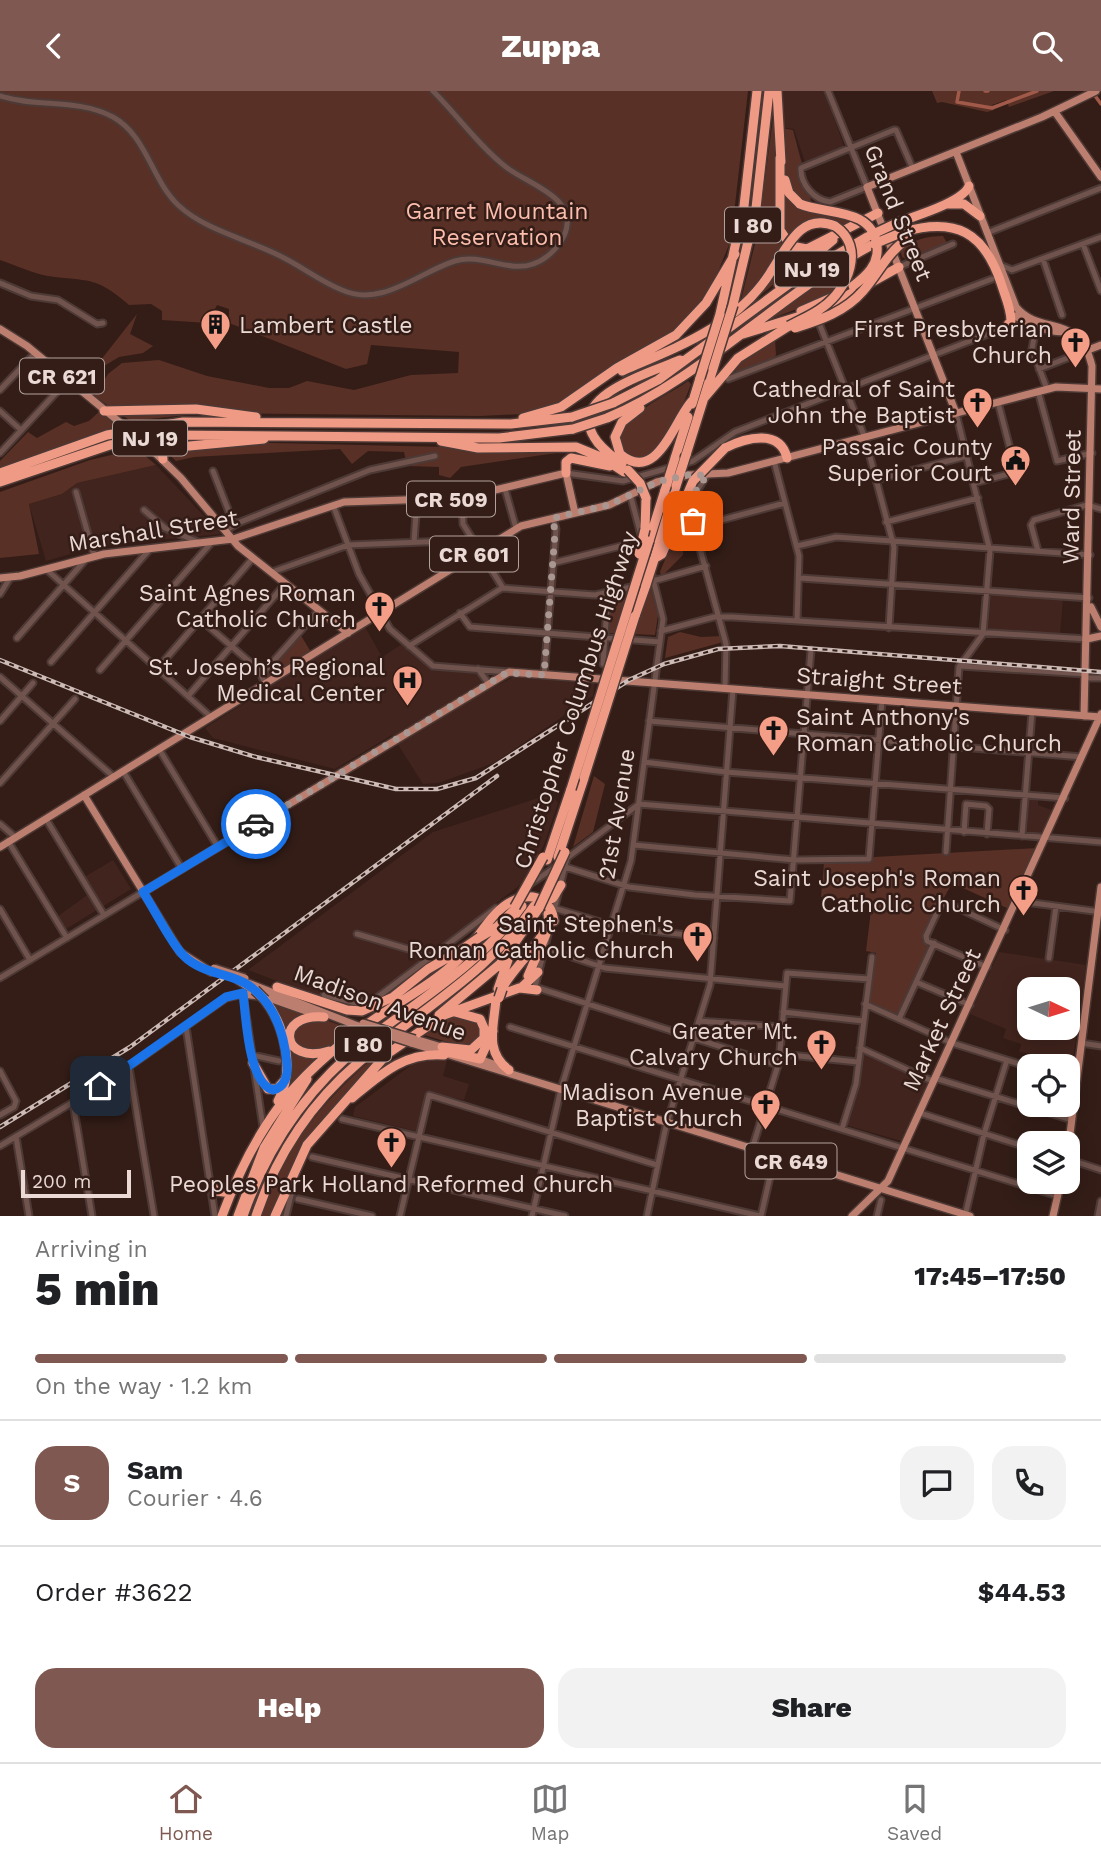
<!DOCTYPE html>
<html lang="en">
<head>
<meta charset="utf-8">
<style>
  body { margin:0; font-family:"Work Sans",sans-serif; background:#f2f2f2; color:#202124; height:100vh; display:flex; flex-direction:column; font-size:26px; white-space:nowrap }
  * { box-sizing:border-box; margin:0 }
  p { font-size:23px; color:#757577 }
  .icon { flex:none; width:38px; height:38px; fill:none; stroke:currentColor; stroke-width:2; stroke-linecap:round; stroke-linejoin:round }
  .map { position:relative; height:1125px; overflow:hidden }
  .side { display:flex; flex-direction:column; background:#fff; flex:1 }
  .side>* { flex:none }
  .needle { width:46px; rotate:94deg }
  .controls { position:absolute; left:1017px; top:886px; display:grid; gap:14px }
  .controls a { display:grid; place-items:center; width:63px; height:63px; border-radius:14px; background:#fff; box-shadow:0 4px 18px #0003; font-size:35px }
  .scale { position:absolute; left:21px; bottom:18px; width:110px; box-sizing:border-box; padding-left:7px; border:4px solid #ead9d5; border-top:0; font-size:19px; line-height:24px; white-space:nowrap; color:#ead9d5; -webkit-text-stroke:5px #341d17; paint-order:stroke }
  .pin { position:absolute; display:grid; place-items:center; width:60px; height:60px; color:#fff; margin:-30px; border-radius:14px; box-shadow:0 4px 10px #0006 }
  .courier { position:absolute; display:grid; place-items:center; width:70px; height:70px; margin:-35px; border:5px solid #1a73e8; border-radius:50%; background:#fff; color:#222; box-shadow:0 2px 9px #0007 }
  .overview em { font-style:normal; font-weight:800 }
  .overview div { display:flex; flex-direction:column-reverse }
  .overview { display:flex; align-items:center; justify-content:space-between; height:119px; padding:0 35px }
  h1 { font-size:46px; font-weight:800; line-height:52px }
  .bar { display:grid; grid-template-columns:repeat(4,1fr); gap:10px 7px; align-content:center; height:84px; padding:0 35px }
  .bar i { height:9px; border-radius:5px; background:#e0e0e0 }
  .bar .active { background:#7f5951 }
  .bar p { grid-column:span 4 }
  .line { display:flex; align-items:center; gap:18px; padding:0 35px; border-top:2px solid #e0e0e0 }
  .line div { flex:1 }
  .round { display:grid; place-items:center; flex:none; width:74px; height:74px; border-radius:21px; background:#f2f2f2 }
  .button { display:flex; gap:14px; margin-top:auto; padding:14px 35px }
  .button a { flex:1; height:80px; border-radius:21px; background:#7f5951; color:#fff; font-size:28px; font-weight:800; line-height:80px; text-align:center }
  .button a+a { background:#f2f2f2; color:#202124 }
  header { display:flex; justify-content:space-between; align-items:center; height:91px; padding:0 35px; background:#7f5951; color:#fff; font-size:32px; font-weight:800 }
  .tab-bar { display:flex; justify-content:space-around; align-items:center; height:98px; border-top:2px solid #e0e0e0; background:#fff; font-size:19px; color:#757577 }
  .tab-bar a { display:grid; justify-items:center; gap:4px }
  .tab-bar .active { color:#7f5951 }
  .map>svg:first-child { display:block }
</style>
</head>
<body>
<header><svg class="icon" aria-label="back" viewBox="0 0 24 24"><path d="M15 5l-7 7 7 7"/></svg>Zuppa<svg class="icon" aria-label="search" viewBox="0 0 24 24"><circle cx="10" cy="10" r="6"/><path d="M15 15l6 6"/></svg></header>
<div class="map">
<svg width="1101" height="1125" viewBox="0 0 1101 1125">
  <rect width="100%" height="100%" fill="#341d17"/>
  <path fill="#41241d" fill-rule="evenodd" d="M780,0H824L844,55L805,71L794,38L780,36Z
    M156,374L221,443L102,454L46,470L29,413L62,403L77,392Z
    M991,503L1063,508L1060,543L988,539Z
    M365,536L382,566L402,553L432,579L475,582L488,599L516,585L595,589L593,605L494,672L438,692L423,693L392,644L335,678L213,647L205,637Z
    M551,703L558,712L545,751L529,787L356,920L248,879L433,741Z
    M1029,708H1038V714L1054,720L1044,742L1027,741Z
    M113,769L131,798L61,841L54,828L90,802L81,788Z
    M999,861L1086,874L1073,969L1019,961L1021,953L1003,947L1006,938L970,923ZM1029,898H1068V936H1029Z
    M863,963L929,992L901,1050L846,1034L860,992Z
    M437,967L447,969L443,985L469,993L464,1009L427,1001L416,1040L353,1025L355,1016L418,969Z"/>
  <path fill="#583026" d="M0,0H748L731,149L708,205L670,246L623,271L542,322L480,325L205,322L131,330L94,305L108,283L122,272L159,269L207,285L269,297H289L307,290L354,299L411,284L458,282L459,261L371,254L367,273L346,278L229,232V218L217,214L208,232L162,229V220L151,213L129,214C95,184 88,191 48,185C32,182 15,174 0,169Z
    M932,0H1054L1009,16L1006,9L992,14L994,19L987,21L942,11L937,12Z
    M774,20L777,135L782,155L759,195L740,213L758,141Z
    M781,37L793,39L802,73L797,79C800,91 812,101 811,113C782,104 783,63 781,37Z
    M784,97L791,109L858,128L846,135L837,130L814,129L788,149L784,140Z
    M943,145L947,152L906,168L902,166L900,158C914,149 926,145 943,145Z
    M820,154L762,203L790,156Z
    M847,174L833,204L763,231L806,198Z
    M137,223L130,243L153,255L143,262L119,266L89,284Z
    M775,248L776,264L771,272L738,281L733,279L755,258Z
    M688,290L691,293C681,319 668,356 642,369L622,361C610,327 665,307 688,290Z
    M102,318L122,338L0,378V370L28,341L37,347L66,331L74,335L89,330Z
    M227,351L577,359L461,376L450,387L439,384V376L407,375L404,361L368,360L352,373L340,358L194,366L176,370L159,354Z
    M137,358L156,374L77,392L62,403L29,413L39,463L0,467V401L90,369Z
    M686,417L692,435L683,447V464L662,485L660,481Z
    M650,495L658,524L655,544L609,542L612,505Z
    M680,541L701,546L723,545V551L665,567L668,546Z
    M300,543L311,561L268,587L265,585Z
    M594,685L605,693L593,741L573,756Z
    M1037,757L1009,818L952,792L924,844L929,857L898,924L870,911L876,862L866,860L872,811L821,806L824,772H866L874,766Z
    M273,911L310,923L288,943C296,961 300,967 320,965L284,1005C296,974 290,939 273,911Z
    M454,923L479,929L483,941L480,952L467,957L421,943Z
    M323,928L356,940C338,952 312,974 294,950L297,933Z
    M393,950L399,952L321,1033L274,1125H262C285,1048 333,1000 393,950Z"/>
  <g fill="none" stroke-linecap="round" stroke-linejoin="round">
    <path stroke="#a15a49" stroke-width="3.5" d="M959,0L957,11L992,17L1037,0
      M985,0H988
      M1093,2L1101,13"/>
    <defs>
      <path id="minor" d="M828,0C841,32 854,64 867,96L830,111C814,109 800,93 801,77L894,39H896L913,78
        M0,5C37,17 77,7 113,26C147,45 151,88 178,114C207,141 252,149 286,168C305,178 322,191 342,199C382,217 419,181 455,170C482,162 509,182 533,173C546,169 558,157 564,145C581,107 529,94 506,76C479,55 458,25 433,0
        M987,142L1101,97
        M1083,153L1101,200
        M1043,168L1062,224
        M1000,174L1012,179L1101,146
        M899,176L953,153
        M0,192L31,205L58,209L97,233L103,232
        M819,232L865,347L894,456L889,537
        M1034,247L1032,258L1047,298
        M1039,278L1088,259
        M728,288L992,188
        M0,299L35,262
        M1038,300L1057,370L1092,362
        M0,320L21,339
        M0,362L68,289
        M774,370L799,465L797,530
        M213,380L234,434
        M566,382L623,390L693,370L735,341L1006,236L1025,232
        M707,384L688,414L726,553L725,597
        M876,389L967,365
        M974,392L1016,381L998,311
        M505,398L516,437
        M76,401L94,464
        M630,403L641,444
        M462,407L463,433L503,497
        M333,414L359,483L390,538L433,575L509,581
        M144,419L165,437L198,451
        M886,431L978,407
        M695,436L785,412
        M227,439L238,432L370,379L435,365
        M414,451L417,409
        M797,455L836,446L1090,464
        M1038,460L1031,434L1034,429L1087,414L1101,418
        M553,472L641,450
        M46,478L211,626
        M272,481L348,454L473,449
        M800,487L1089,507
        M653,490L706,475
        M0,503L10,487
        M460,522L470,536L660,551
        M200,528L259,579L265,593
        M661,540L714,526H732L1087,548
        M17,547L87,467
        M409,555L502,497L595,504L636,495
        M51,571L150,458
        M603,573L608,502
        M960,575L1086,583
        M157,578L253,467
        M478,578L489,593
        M100,579L211,452
        M262,583L319,519
        M544,584L556,438L553,427
        M0,586L114,686
        M1085,587H1101
        M188,605L286,492
        M0,630L33,592
        M649,630L1082,666
        M159,658L218,756
        M644,671L726,681L1065,707
        M123,680L182,778
        M0,692L75,608
        M639,713L567,767L535,896L778,974
        M639,713L1101,751
        M46,728L104,824
        M0,733L15,746
        M964,741L966,713L986,715L989,718L987,743
        M1022,745L1032,621
        M8,750L67,847
        M634,754L795,769L869,768L882,609
        M946,761L959,576L983,543L990,460L956,322
        M559,774L629,796L695,804L790,810L811,559
        M530,793L557,775
        M1018,810L1101,821
        M0,818L30,869
        M557,818L617,836L714,847
        M357,843L425,863L429,868
        M545,857L605,877L785,895
        M1049,867L1056,815
        M987,876L927,850L926,845L941,813L947,812L1005,839
        M0,887L143,801
        M916,891L970,914
        M324,904L356,912L375,908L496,817
        M865,913L952,952L1029,976
        M783,921L863,930
        M899,928L934,852
        M699,930L782,936
        M186,936L215,1125
        M510,936L1058,1105
        M1081,952L1101,955
        M860,957L930,989L938,988L1072,1029
        M780,963L858,971
        M252,964L279,970
        M129,976L154,1125
        M0,980L16,1010L14,1016L0,1024
        M73,1012L92,1125
        M920,1022L1029,1057
        M342,1028L760,1125
        M842,1038L856,993L872,866
        M16,1046L29,1125
        M0,1055L110,989L226,907L243,903L263,1036
        M752,1058L779,971L787,882L869,888
        M312,1066L565,1125
        M1068,1068L1101,1079
        M298,1108L372,1125
        M286,1125L295,1088
        M400,1125L429,1004L657,1074
        M532,1125L561,998L631,770L663,528L647,464
        M647,1125L666,1035L710,894L733,598
        M761,1125L775,1064
        M877,1125L881,1109
        M965,1125L984,1043L1007,969
        M1098,1125L1101,1110"/>
      <path id="major" d="M1055,21L1101,86
        M956,61L1016,216C1041,246 1079,220 1092,275L1084,625
        M1016,225C1029,235 1053,243 1068,240
        M0,238L27,255L123,334
        M1088,259L1101,254
        M956,322L867,96L1042,26L1096,0
        M148,355L181,387L238,455L348,542
        M0,487L20,485L104,463L233,448L344,411L462,407L566,382L575,422
        M1091,516L1101,536
        M1087,548L1101,545
        M84,704L180,861L211,881
        M0,756L521,435L609,414L657,391L688,384L728,382L1056,296L1101,298
        M143,801L509,581L1101,626
        M248,892L358,935
        M243,903L266,906L320,925
        M415,948L445,957
        M411,952L970,1125
        M476,967L505,977
        M1068,1059L1101,796
        M852,1125L888,1090L1101,623
        M1053,1125L1061,1090"/>
      <path id="highway" d="M777,0L781,71
        M780,67V139L791,155L807,158L878,122
        M785,89L789,102L800,113
        M949,113H964L980,125
        M899,131C915,125 963,111 969,95
        M903,141C956,126 984,141 1001,192C1005,205 1011,217 1011,230L1006,236
        M779,194L833,149
        M733,214L756,117L769,0
        M823,218L899,176
        M801,220L833,206
        M720,223L744,115L757,0
        M743,243L810,222
        M622,280C678,256 739,234 772,179
        M704,307L738,267L789,235
        M613,312L658,289L797,187L869,145
        M692,313L700,287
        M640,317L622,331L615,346L620,363C658,395 675,326 693,309
        M104,320L196,318L256,326
        M523,327L561,316L617,277L676,244L706,212L735,163
        M607,327C701,288 779,203 872,154
        M441,350L478,357L576,356L603,367L624,381
        M149,356L168,357
        M725,357C745,347 780,337 787,367
        M686,364L713,278
        M675,367L688,326
        M163,368L162,362L168,357L264,348
        M622,373C612,365 600,357 594,346C568,304 652,281 680,269
        M0,382L107,344L183,331L511,333L572,326
        M566,382V371L571,367L610,375
        M0,391L110,354L172,344L499,347L573,338
        M645,438L646,407
        M649,450L665,399
        M655,467L662,463L675,432
        M654,469L676,395
        M635,525L646,494
        M558,766L584,687
        M547,769L571,698
        M545,810L553,807L561,794
        M480,846L497,836L512,821
        M528,885L546,843
        M239,889L255,899
        M277,896L347,919L362,920L393,906L428,878L461,859
        M520,897L537,899
        M498,898L508,869
        M502,898C512,876 552,845 548,823
        M496,908C494,935 484,961 509,979
        M265,909C286,936 295,980 278,1010
        M439,924L500,873L539,817
        M324,926C274,922 281,975 329,960
        M442,956L471,959L484,947V937L480,928L455,921
        M448,961L480,968L493,940
        M253,972L268,998H277L285,989
        M352,1007C381,983 404,961 444,964
        M211,1094L216,1100L231,1102
        M222,1125C238,1082 259,1039 289,1003C317,970 354,941 391,917C414,902 440,887 460,867C479,849 492,815 520,807C538,802 552,812 554,830
        M238,1125L264,1057L307,988
        M243,1125C267,1056 308,996 365,951C420,908 481,873 522,815
        M256,1125C276,1065 311,1012 359,971C419,919 489,882 534,815
        M275,1125L307,1054L387,963L444,924L522,896L538,881"/>
    </defs>
    <use href="#minor" stroke="#4d3935" stroke-width="9"/>
    <use href="#major" stroke="#4d3935" stroke-width="10"/>
    <use href="#highway" stroke="#4d3935" stroke-width="12"/>
    <use href="#minor" stroke="#6f534c" stroke-width="5"/>
    <use href="#major" stroke="#bc7e6e" stroke-width="7"/>
    <use href="#highway" stroke="#ef9a85" stroke-width="9"/>
    <defs>
      <path id="rail" d="M0,569L190,646L256,666L396,698H437L476,687L629,589L664,573L718,558L780,555L1101,581
        M0,1036L130,956L497,685"/>
    </defs>
    <use href="#rail" stroke="#cdbbb7" stroke-width="4.5"/>
    <use href="#rail" stroke="#341d17" stroke-width="2" stroke-dasharray="5" stroke-linecap="butt"/>
    <defs>
      <path id="major-bridge" d="M123,334L146,354
        M214,877L245,887
        M363,932L415,948
        M358,935L411,952"/>
      <path id="highway-bridge" d="M800,113C826,124 873,116 877,155C879,174 866,185 853,195
        M869,145L899,131
        M874,153L903,141
        M772,179C787,156 801,121 835,135C866,156 848,198 823,216C813,224 800,229 789,235
        M795,237C820,229 845,221 863,200C878,183 887,162 906,149
        M713,278L733,214
        M700,287L720,223
        M572,326L613,312
        M573,338L607,327
        M628,379L640,392L646,407
        M676,395L686,364
        M665,399L675,367
        M675,432L693,390L725,357
        M639,463L645,438
        M646,494L654,469
        M584,687L635,525
        M571,698L649,450
        M515,816L543,766
        M539,817L565,761
        M461,859L480,846
        M255,899L265,909
        M499,907L502,898"/>
    </defs>
    <use href="#major-bridge" stroke="#4d3935" stroke-width="10" stroke-linecap="butt"/>
    <use href="#highway-bridge" stroke="#4d3935" stroke-width="12" stroke-linecap="butt"/>
    <use href="#major-bridge" stroke="#bc7e6e" stroke-width="7"/>
    <use href="#highway-bridge" stroke="#ef9a85" stroke-width="9"/>
  </g>
  <g fill="none" stroke-linecap="round" stroke-linejoin="round">
    <path stroke="#aa9792" stroke-width="7" stroke-dasharray="0 12.6" d="M256,733L506,582L544,584L555,442L553,427L609,414L657,391L688,384H707L688,411L693,430"/>
    <path stroke="#1a73e8" stroke-width="9" d="M100,995L226,906L243,902C246,925 248,992 273,999C285,996 288,985 287,973C284,938 270,899 233,887C215,881 197,878 184,865C171,853 154,817 143,801L256,733"/>
  </g>
  <defs>
    <symbol id="building-pin" viewBox="-11 -11 22 30"><path d="M0 17L-7.5 6A9.5 9.5 0 1 1 7.5 6Z" fill="#f49e88" stroke="#341d17"/><path d="M-4-6H4V6H1V3H-1V6H-4ZM-2.5-4.3h1.7v1.8h-1.7ZM.8-4.3h1.7v1.8H.8ZM-2.5-1h1.7V.8h-1.7ZM.8-1h1.7V.8H.8Z" fill="#111"/></symbol>
    <symbol id="church-pin" viewBox="-11 -11 22 30"><path d="M0 17L-7.5 6A9.5 9.5 0 1 1 7.5 6Z" fill="#f49e88" stroke="#341d17"/><path d="M-1.2-6h2.4v3.5h3.3v2.4h-3.3V6h-2.4V-.1h-3.3v-2.4h3.3Z" fill="#111"/></symbol>
    <symbol id="civic-pin" viewBox="-11 -11 22 30"><path d="M0 17L-7.5 6A9.5 9.5 0 1 1 7.5 6Z" fill="#f49e88" stroke="#341d17"/><path d="M-.6-6.5H3V-4.5H.6V-3L4-1V1h2V6H-6V1h2V-1L-.6-3ZM-1.2 2.5V6h2.4V2.5Z" fill="#111"/></symbol>
    <symbol id="hospital-pin" viewBox="-11 -11 22 30"><path d="M0 17L-7.5 6A9.5 9.5 0 1 1 7.5 6Z" fill="#f49e88" stroke="#341d17"/><path d="M-5-5h3v3.5h4V-5h3V5h-3V1.5h-4V5h-3Z" fill="#111"/></symbol>
  </defs>
  <g fill-rule="evenodd">
    <use href="#building-pin" x="198" y="216" width="35" height="47"/>
    <use href="#church-pin" x="1058" y="234" width="35" height="47"/>
    <use href="#church-pin" x="960" y="294" width="35" height="47"/>
    <use href="#civic-pin" x="998" y="352" width="35" height="47"/>
    <use href="#church-pin" x="362" y="498" width="35" height="47"/>
    <use href="#hospital-pin" x="390" y="572" width="35" height="47"/>
    <use href="#church-pin" x="756" y="622" width="35" height="47"/>
    <use href="#church-pin" x="1006" y="782" width="35" height="47"/>
    <use href="#church-pin" x="680" y="828" width="35" height="47"/>
    <use href="#church-pin" x="804" y="936" width="35" height="47"/>
    <use href="#church-pin" x="748" y="996" width="35" height="47"/>
    <use href="#church-pin" x="374" y="1034" width="35" height="47"/>
  </g>
  <g text-anchor="middle" dominant-baseline="central" stroke-width="5" stroke-linejoin="round" paint-order="stroke">
    <g fill="#341d17" stroke="#b3a19c" stroke-width="2">
      <rect x="725" y="116.5" width="56" height="35" rx="5"/>
      <rect x="775" y="160.5" width="74" height="35" rx="5"/>
      <rect x="20" y="267.5" width="84" height="35" rx="5"/>
      <rect x="113" y="329.5" width="74" height="35" rx="5"/>
      <rect x="407" y="390.5" width="88" height="35" rx="5"/>
      <rect x="430" y="445.5" width="88" height="35" rx="5"/>
      <rect x="335" y="935.5" width="56" height="35" rx="5"/>
      <rect x="745.5" y="1052.5" width="91" height="35" rx="5"/>
    </g>
    <g font-size="21" font-weight="bold" fill="#ead9d5">
      <text x="753" y="134">I 80</text>
      <text x="812" y="178">NJ 19</text>
      <text x="62" y="285">CR 621</text>
      <text x="150" y="347">NJ 19</text>
      <text x="451" y="408">CR 509</text>
      <text x="474" y="463">CR 601</text>
      <text x="363" y="953">I 80</text>
      <text x="791" y="1070">CR 649</text>
    </g>
    <g font-size="23" fill="#fcbdad" stroke="#341d17">
      <text x="497" y="120">Garret Mountain<tspan x="497" dy="26">Reservation</tspan></text>
    </g>
    <g font-size="23" fill="#ead9d5" stroke="#341d17">
      <text transform="translate(898 122) rotate(68)">Grand Street</text>
      <text transform="translate(1072 406) rotate(-89)">Ward Street</text>
      <text transform="translate(153 440) rotate(-9)">Marshall Street</text>
      <text transform="translate(879 590) rotate(4)">Straight Street</text>
      <text transform="translate(576 609) rotate(-72)">Christopher Columbus Highway</text>
      <text transform="translate(617 723) rotate(-81)">21st Avenue</text>
      <text transform="translate(380 912) rotate(20)">Madison Avenue</text>
      <text transform="translate(942 929) rotate(-65)">Market Street</text>
    </g>
    <g font-size="23" fill="#ead9d5" stroke="#341d17" text-anchor="end">
      <text x="239" y="234" text-anchor="start">Lambert Castle</text>
      <text x="1052" y="238">First Presbyterian<tspan x="1052" dy="26">Church</tspan></text>
      <text x="955" y="298">Cathedral of Saint<tspan x="955" dy="26">John the Baptist</tspan></text>
      <text x="992" y="356">Passaic County<tspan x="992" dy="26">Superior Court</tspan></text>
      <text x="356" y="502">Saint Agnes Roman<tspan x="356" dy="26">Catholic Church</tspan></text>
      <text x="385" y="576">St. Joseph’s Regional<tspan x="385" dy="26">Medical Center</tspan></text>
      <text x="796" y="626" text-anchor="start">Saint Anthony's<tspan x="796" dy="26">Roman Catholic Church</tspan></text>
      <text x="1001" y="787">Saint Joseph's Roman<tspan x="1001" dy="26">Catholic Church</tspan></text>
      <text x="674" y="833">Saint Stephen's<tspan x="674" dy="26">Roman Catholic Church</tspan></text>
      <text x="798" y="940">Greater Mt.<tspan x="798" dy="26">Calvary Church</tspan></text>
      <text x="743" y="1001">Madison Avenue<tspan x="743" dy="26">Baptist Church</tspan></text>
      <text x="391" y="1093" text-anchor="middle">Peoples Park Holland Reformed Church</text>
    </g>
  </g>
</svg>
<div class="controls">
<a><svg class="needle" viewBox="-14 -14 28 28"><path d="M0-13l5 13h-10z" fill="#e53935"/><path d="M0 13l5-13h-10z" fill="#757577"/></svg></a>
<a><svg class="icon" aria-label="locate" viewBox="0 0 24 24"><circle cx="12" cy="12" r="6"/><path d="M12 2v4M12 18v4M2 12h4M18 12h4"/></svg></a>
<a><svg class="icon" aria-label="layers" viewBox="0 0 24 24"><path d="M12 4l9 5-9 5-9-5zM3 14l9 5 9-5"/></svg></a>
</div>
<div class="scale">200 m</div>
<div class="pin" style="left:693px;top:430px;background:#ea580c"><svg class="icon" aria-label="bag" viewBox="0 0 24 24"><path d="M5 8h14l-1 12H6zM9 8a3 3 0 0 1 6 0"/></svg></div>
<div class="pin" style="left:100px;top:995px;background:#1f2937"><svg class="icon" aria-label="home" viewBox="0 0 24 24"><path d="M3 11l9-7 9 7M6 9v11h12V9"/></svg></div>
<div class="courier" style="left:256px;top:733px"><svg class="icon" aria-label="car" viewBox="0 0 24 24"><path d="M5 17H2v-5l4-1 3-4h7l3 4 3 1v5h-3M9 17h6M6 11h13"/><circle cx="7" cy="17" r="2"/><circle cx="17" cy="17" r="2"/></svg></div>
</div>
<section class="side">
<div class="overview"><div><h1>5 min</h1><p>Arriving in</p></div><em>17:45–17:50</em></div>
<div class="bar"><i class="active"></i><i class="active"></i><i class="active"></i><i></i><p>On the way · 1.2 km</p></div>
<div class="line" style="height:126px"><b class="round" style="background:#7f5951;color:#fff">S</b><div><b>Sam</b><p>Courier · 4.6</p></div><a class="round"><svg class="icon" aria-label="chat" viewBox="0 0 24 24"><path d="M4 5h16v11H9l-5 4z"/></svg></a><a class="round"><svg class="icon" aria-label="phone" viewBox="0 0 24 24"><path d="M5 4h4l2 5-3 2q2 4 5 5l2-3 5 2v4C11 20 4 13 5 4z"/></svg></a></div>
<div class="line" style="height:91px"><div>Order #3622</div><b>$44.53</b></div>
<div class="button"><a>Help</a><a>Share</a></div>
</section>
<nav class="tab-bar">
<a class="active"><svg class="icon" aria-label="home" viewBox="0 0 24 24"><path d="M3 11l9-7 9 7M6 9v11h12V9"/></svg>Home</a>
<a><svg class="icon" aria-label="map" viewBox="0 0 24 24"><path d="M3 6l6-2 6 2 6-2v14l-6 2-6-2-6 2zM9 4v14M15 6v14"/></svg>Map</a>
<a><svg class="icon" aria-label="saved" viewBox="0 0 24 24"><path d="M7 4h10v16l-5-4-5 4z"/></svg>Saved</a>
</nav>
</body>
</html>
